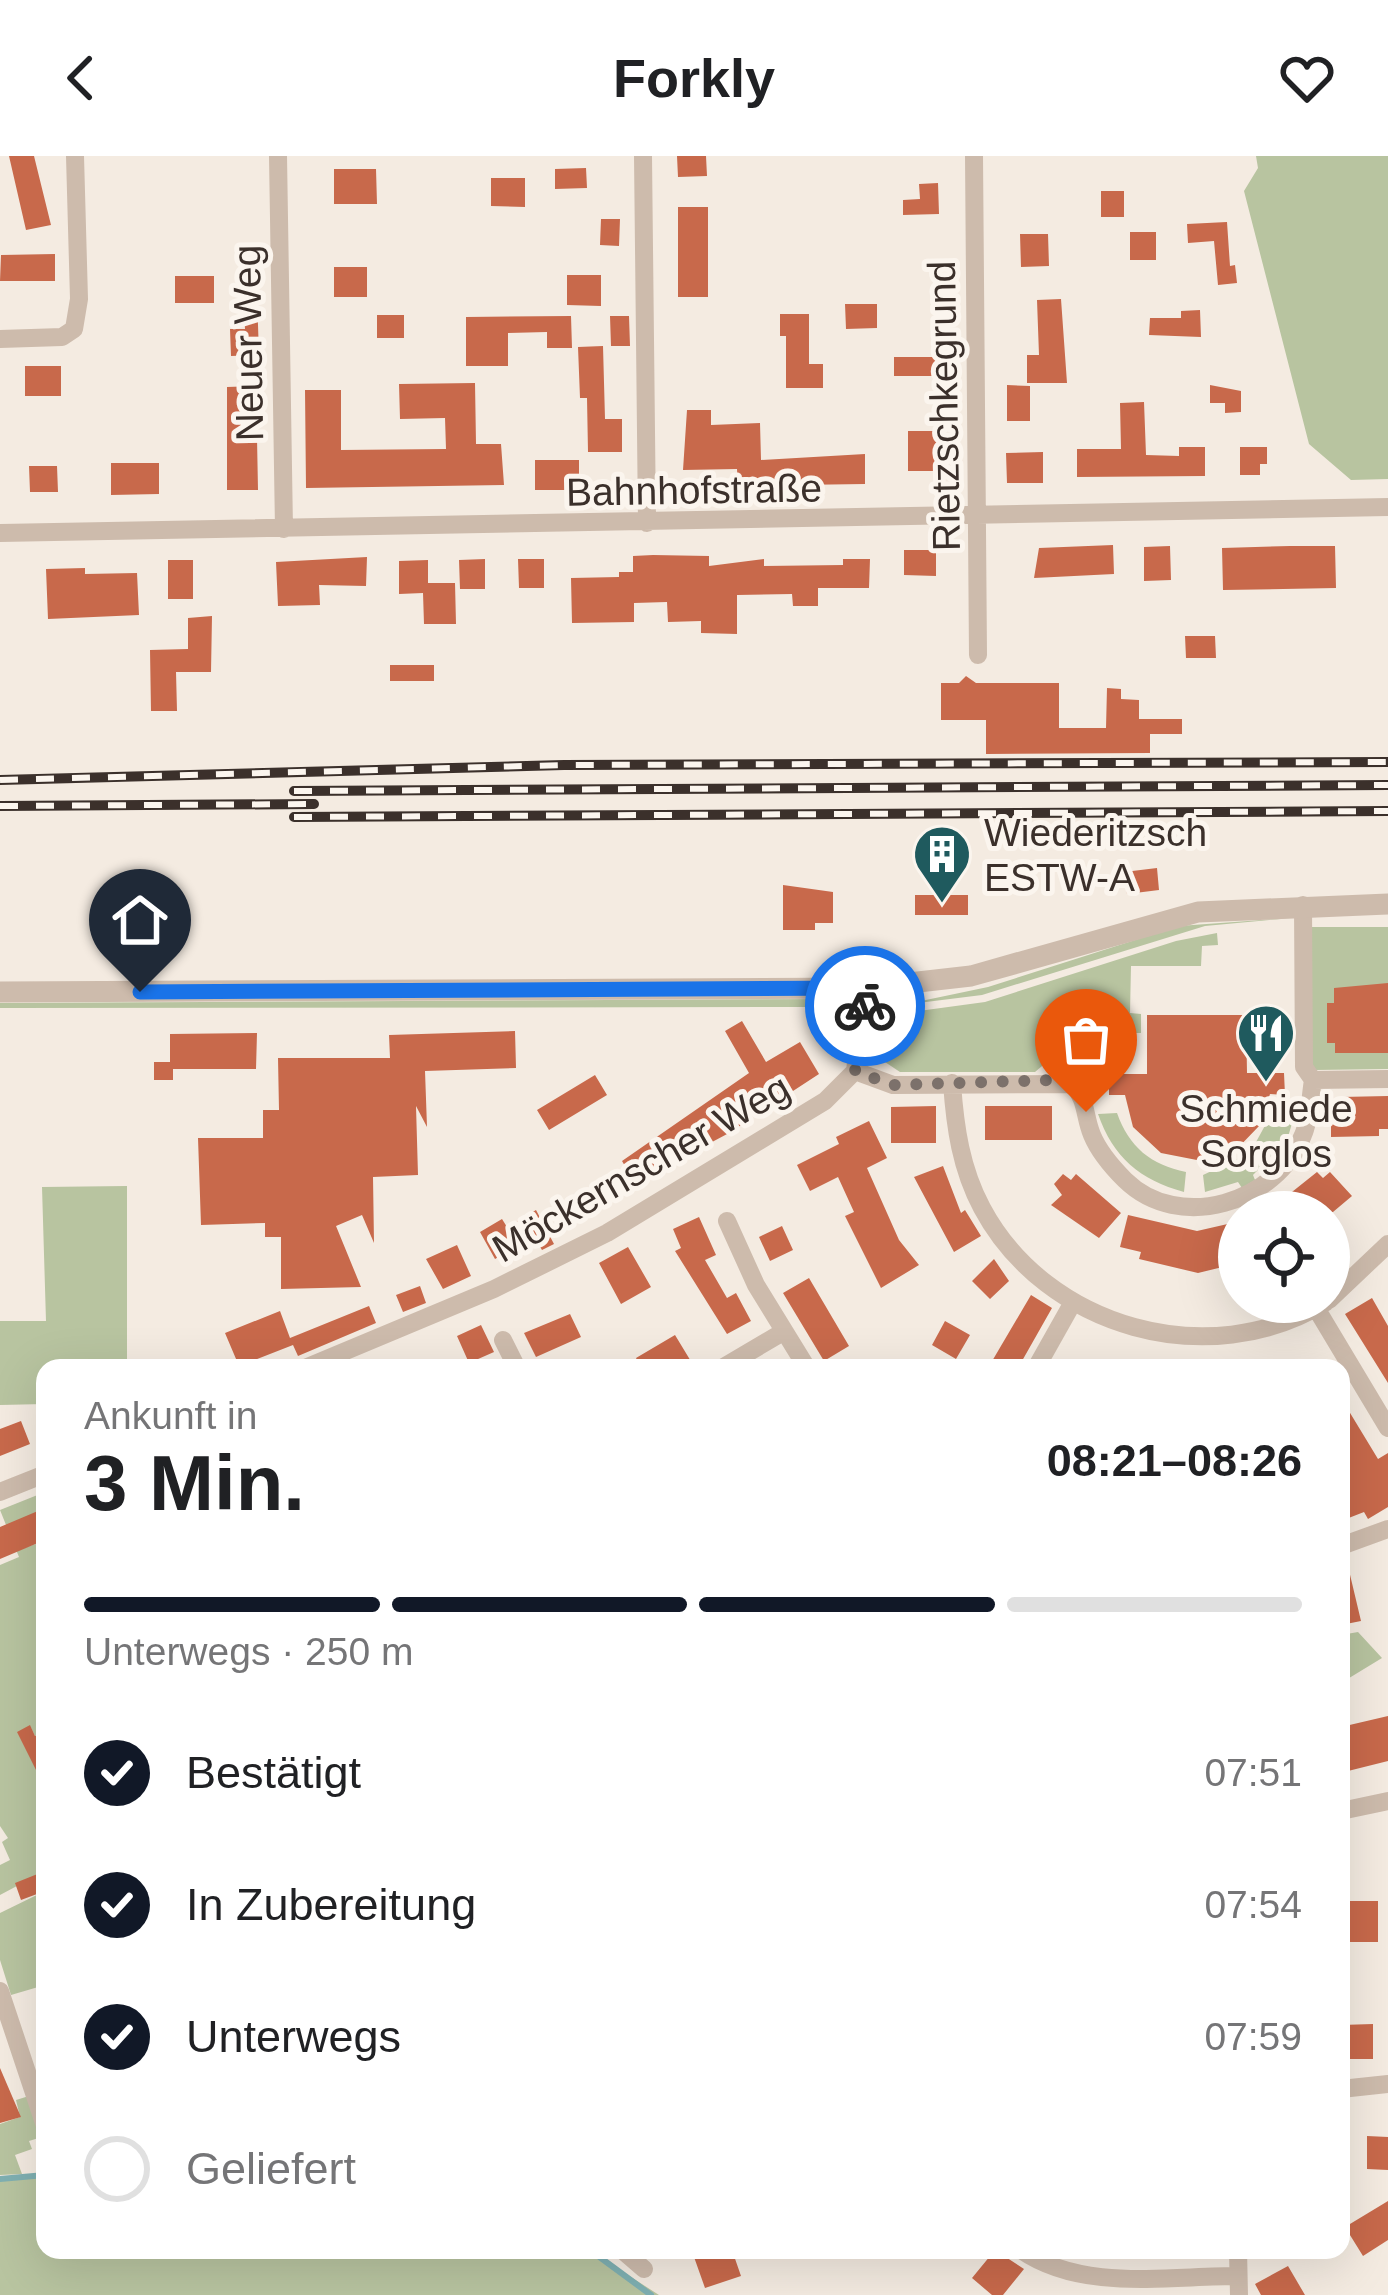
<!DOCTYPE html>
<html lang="de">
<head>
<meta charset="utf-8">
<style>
  body { margin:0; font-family:Arial,sans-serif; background:#f2f2f2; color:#202124; height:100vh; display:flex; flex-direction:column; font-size:45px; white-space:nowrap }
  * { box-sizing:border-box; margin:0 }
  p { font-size:39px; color:#757577 }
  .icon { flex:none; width:66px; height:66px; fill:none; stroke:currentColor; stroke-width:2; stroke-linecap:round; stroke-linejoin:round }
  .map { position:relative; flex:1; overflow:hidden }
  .panel { position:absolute; left:36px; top:1203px; width:1314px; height:900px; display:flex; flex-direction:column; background:#fff; border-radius:24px; box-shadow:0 12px 48px #0002 }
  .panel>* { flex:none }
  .tools { position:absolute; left:1218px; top:1035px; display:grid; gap:24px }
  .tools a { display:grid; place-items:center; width:132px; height:132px; border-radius:50%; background:#fff; box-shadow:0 12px 48px #0002; font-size:60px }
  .pin { position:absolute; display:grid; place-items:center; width:102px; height:102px; color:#fff; margin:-123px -51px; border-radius:50% 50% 50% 0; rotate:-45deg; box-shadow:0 0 12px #0007 }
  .pin .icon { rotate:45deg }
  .courier { position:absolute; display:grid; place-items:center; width:120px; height:120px; margin:-60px; border:9px solid #1a73e8; border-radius:50%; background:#fff; color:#222; box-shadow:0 3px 15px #0007 }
  .summary em { font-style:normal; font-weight:700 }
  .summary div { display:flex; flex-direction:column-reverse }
  .summary { display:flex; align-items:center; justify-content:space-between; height:204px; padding:0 48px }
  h1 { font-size:78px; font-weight:700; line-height:90px }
  .bar { display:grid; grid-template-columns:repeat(4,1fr); gap:18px 12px; align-content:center; height:144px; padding:0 48px }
  .bar i { height:15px; border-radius:9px; background:#e0e0e0 }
  .bar .selected { background:#111827 }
  .bar p { grid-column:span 4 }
  ol { padding:0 48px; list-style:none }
  li { display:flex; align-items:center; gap:36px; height:132px }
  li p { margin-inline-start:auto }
  li .icon { padding:12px; border-radius:50%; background:#111827; color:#fff; stroke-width:4 }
  li:last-child { color:#757577 }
  li i { width:66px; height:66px; border:6px solid #e0e0e0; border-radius:50% }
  header { display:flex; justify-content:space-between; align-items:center; height:156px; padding:0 48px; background:#fff; font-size:54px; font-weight:700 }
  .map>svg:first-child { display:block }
</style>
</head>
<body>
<header><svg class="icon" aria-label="back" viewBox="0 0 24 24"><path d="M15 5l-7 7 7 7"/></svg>Forkly<svg class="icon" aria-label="heart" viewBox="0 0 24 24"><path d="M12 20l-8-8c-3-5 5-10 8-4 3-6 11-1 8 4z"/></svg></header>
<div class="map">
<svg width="1388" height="2139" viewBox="0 0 1388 2139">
  <rect width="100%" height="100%" fill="#f4ebe1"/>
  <path fill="#b8c4a0" d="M1256,0H1388V323L1351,324L1309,288L1244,35L1258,12Z
    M1290,762L1205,770L982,839L902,849L988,831L1179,770Z
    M1310,771H1388V913L1315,914L1311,907Z
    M1217,777L1218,789L1202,790L1201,810H1131L1130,857L1141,858V877H1132V899H1055L1035,916H900L882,904L885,877L904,857L985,846L1176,785Z
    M831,843L832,851L0,852V847Z
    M1274,953L1295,957L1283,998L1276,995L1253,1019L1255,1024L1242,1032L1238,1026L1205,1036L1203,1019L1250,997Z
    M1117,957C1129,991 1151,1009 1186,1016L1184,1036C1140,1024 1113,1001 1098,958Z
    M127,1030V1212H45V1248L0,1249V1165H46L42,1031Z
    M45,1336V1352L24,1392L39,1387L45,1394V1575L35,1580L30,1570L45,1617L36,1622L45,1644V1715L0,1739V1709L10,1704L2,1686L8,1682L0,1670V1409L19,1401L0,1354Z
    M1358,1476L1382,1502L1341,1527V1479Z
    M45,1735V1829L11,1839L0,1804V1757Z
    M29,1940L42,1981L29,1985L32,1993L15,1999L22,2018L0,2019V1968L20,1961L16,1944Z
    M45,2019V2094H589L659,2139H0V2023Z"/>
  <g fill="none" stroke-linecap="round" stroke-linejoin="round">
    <path stroke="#7fb0b2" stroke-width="6" d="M0,2023L45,2019
      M590,2094L651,2139"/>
  </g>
  <path fill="#c8694b" d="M9,0H34L51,69L26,74Z
    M677,0H706L707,20L678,21Z
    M586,12L587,32L555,33V13Z
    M334,13H376L377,48H334Z
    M491,22H525V51L491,50Z
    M938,27L939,58L903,59V44L920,43L919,28Z
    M1101,35H1124V61H1101Z
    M678,51H708V141H678Z
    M601,63H620L619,90L600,89Z
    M1227,66L1230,110L1235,109L1237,127L1218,129L1214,85L1188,87L1187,68Z
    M1130,76H1156V104H1130Z
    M1020,78H1048L1049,110L1021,111Z
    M55,98V125H0L1,99Z
    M334,111H367V141H334Z
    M567,119H601V150L567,149Z
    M175,120H214V147H175Z
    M257,139L259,199L231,200L230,173H245L243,140Z
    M1061,143L1067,227H1027V199H1039L1037,144Z
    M845,148H877V172L846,173Z
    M1200,154L1201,181L1149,179L1150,162H1181V155Z
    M780,158H809V208H823V232H786V180H780Z
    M377,159H404V182H377Z
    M571,160L572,192H547V176L508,177V210H466V161Z
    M610,160H629L630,190H611Z
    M603,190L605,263H622V296H588L587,242H580L578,191Z
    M894,201H942L943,220H894Z
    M25,210H61V240H25Z
    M475,227L476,288H501L504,329L306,332L305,234H341V294L446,293L445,262L400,263L399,228Z
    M1007,229L1030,230V265H1007Z
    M1210,229L1241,235V256L1225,257V247H1210Z
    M256,230L258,334H227V231Z
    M1144,246L1146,299L1179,300V291H1205V320L1077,321V293H1121L1120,247Z
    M687,254H711V269L760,267L761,304L865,298V328L738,330L737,313L683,314Z
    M908,275H943V315H908Z
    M1240,291H1267V308H1260V319H1240Z
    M1043,296V327H1007L1006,297Z
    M535,304H579V334H535Z
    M111,307H159V338L111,339Z
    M29,310H57L58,336H30Z
    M1113,389L1114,418L1034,422L1039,392Z
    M1170,390L1171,424L1144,425V391Z
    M1290,390H1335L1336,432L1223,434L1222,392Z
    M904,394H936V420L904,419Z
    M653,399L709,400V410L764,403V410L843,409V403H870L869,432H818V450H793L792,438L737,439V478L701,477V465L668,466L667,446L634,447V466L572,467L571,422L619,421V416H633V400Z
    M367,401L366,430L319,429L320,449L278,450L276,406Z
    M485,403V433H460L459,404Z
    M518,403H544V432H519Z
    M168,404H193V443H168Z
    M428,404V427H455L456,468H424L423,437L399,438V405Z
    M85,412V418L137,417L139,459L48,463L46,413Z
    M212,460L211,516H176L177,555H151L150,494L188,493V462Z
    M1185,480H1215L1216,502H1186Z
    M390,509H434V525H390Z
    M966,520L976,527H1059V572H1106L1107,532L1121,533V543L1139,544V563H1182V578H1150V597L986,598V564H941V527H959Z
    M1157,712L1159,734L1127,738L1124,716Z
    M783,729L833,736V767H815V774H783Z
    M915,739H968V759H915Z
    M1388,827V897H1335V887H1327V847H1334V832Z
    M1147,859H1246L1247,917H1284L1285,939L1270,938L1260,969L1234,996L1207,1006L1161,997L1133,971L1125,939H1109V918H1147Z
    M742,865L766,906L800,886L819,918L729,977L635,1027L622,1005L749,917L725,875Z
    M515,875L516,912L425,915L427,971L416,950L418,1019L373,1021L374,1087L362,1059L336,1070L361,1131L281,1133V1081H265V1067L201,1069L198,982H263V954H279L278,902H390L389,879Z
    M257,877L256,913H173V924H154V906H170V878Z
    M595,919L607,939L549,974L537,954Z
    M1388,940V973H1379V980L1331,981V949H1341V941Z
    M936,950V987H891V951Z
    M985,950H1052V984H985Z
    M869,965L887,1002L867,1012L899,1084L919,1109L881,1132L845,1060L854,1056L838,1021L810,1035L797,1009L839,988L836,981Z
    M943,1010L961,1057L965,1054L981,1080L954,1096L914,1021Z
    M1317,1016L1323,1022L1330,1016L1352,1040L1333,1056H1267Z
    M1063,1018L1071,1024L1076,1018L1121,1057L1099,1082L1051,1049L1062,1039L1054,1028Z
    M536,1054L554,1088L542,1094L534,1081L495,1103L480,1076L502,1063L507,1071Z
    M1128,1059L1197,1075L1232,1067L1234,1074L1239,1072V1107L1198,1117L1139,1103L1141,1096L1120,1091Z
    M699,1061L716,1099L705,1104L727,1142L736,1137L751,1165L727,1178L675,1095L681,1092L673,1073Z
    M782,1070L793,1094L770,1105L759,1081Z
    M457,1089L471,1120L443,1133L426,1103Z
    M628,1091L651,1131L621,1148L599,1107Z
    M994,1103L1009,1125L990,1143L972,1125Z
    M809,1122L849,1190L824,1205L783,1137Z
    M420,1130L426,1147L403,1156L396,1139Z
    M1031,1139L1052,1152L1018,1212H988Z
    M1372,1142L1388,1170V1227L1345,1158Z
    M369,1150L376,1167L298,1200L293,1189L239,1210L225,1177L280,1155L290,1182Z
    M570,1158L581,1181L536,1201L524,1177Z
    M945,1165L970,1179L956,1203L932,1189Z
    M481,1169L494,1196L469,1207L457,1180Z
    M675,1179L695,1212H641L636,1202Z
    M1341,1242L1378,1303L1388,1297V1351L1368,1363L1364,1356L1341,1365V1335L1350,1332L1341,1316Z
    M21,1265L30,1288L0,1300V1273Z
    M45,1352V1384L0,1403V1371Z
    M1341,1406H1347L1361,1465L1341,1469Z
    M1388,1560V1605L1344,1616L1341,1571Z
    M30,1569L35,1580L45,1575V1632L17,1576Z
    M45,1715V1735L21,1744L15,1727Z
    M1341,1745H1378V1786H1343Z
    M1373,1868V1903H1341V1869Z
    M0,1912L21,1961L0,1967Z
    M1367,1980L1388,1981V2014L1367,2013Z
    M1388,2045V2084L1363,2100L1345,2071Z
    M715,2094H732L741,2120L705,2132L694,2101Z
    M995,2094L1024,2113L1003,2139H992L972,2122Z
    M1288,2110L1305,2139H1261L1255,2128Z"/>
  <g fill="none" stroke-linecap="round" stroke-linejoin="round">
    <path stroke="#cdbbac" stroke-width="18" d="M278,0L284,373
      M643,0L647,367
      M974,0L978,499
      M0,183L62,181L74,173L79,143L75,0
      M0,377L1388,351
      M855,915L893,929L1072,928C1087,943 1084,960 1092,979C1099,996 1112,1011 1125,1024C1179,1077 1277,1047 1303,979C1310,963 1310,942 1313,924L1304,911L1303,749
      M1313,924L1388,923
      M952,927C955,971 961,1013 982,1052C1046,1172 1209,1218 1326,1146
      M727,1065L756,1129L807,1212
      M1329,1144L1388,1088
      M1316,1152L1388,1272
      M503,1184L517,1212
      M305,1212L494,1133L607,1077L825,945L855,915L865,832
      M722,1212L783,1176
      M1036,1212L1072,1148
      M0,1336L45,1318
      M1341,1390L1388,1373
      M1341,1655L1388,1645
      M0,1835L45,1970
      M1341,1933L1388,1928
      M622,2094L644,2113
      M1021,2094C1082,2136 1167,2120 1238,2120
      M1238,2094L1239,2139"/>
    <path stroke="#cdbbac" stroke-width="21" d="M0,836L865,832L971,820L1198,756L1388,748"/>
    <defs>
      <path id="rail" d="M0,624L564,609L1388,606
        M294,635L1388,629
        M0,650L314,648
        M294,661L1388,655"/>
    </defs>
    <use href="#rail" stroke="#3b302b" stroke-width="10"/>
    <use href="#rail" stroke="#fbf5ee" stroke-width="6" stroke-dasharray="18" stroke-linecap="butt"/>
  </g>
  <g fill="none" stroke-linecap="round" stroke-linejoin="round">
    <path stroke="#7c716b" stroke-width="12" stroke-dasharray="0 21.6" d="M865,850L855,915L893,929L1055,924C1076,929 1083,935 1086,956"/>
    <path stroke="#1a73e8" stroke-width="15" d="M140,836L865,832V850"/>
  </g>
  <defs>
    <symbol id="building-pin" viewBox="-11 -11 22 30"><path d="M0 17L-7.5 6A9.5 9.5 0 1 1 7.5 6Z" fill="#1f5a5e" stroke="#fbf5ee"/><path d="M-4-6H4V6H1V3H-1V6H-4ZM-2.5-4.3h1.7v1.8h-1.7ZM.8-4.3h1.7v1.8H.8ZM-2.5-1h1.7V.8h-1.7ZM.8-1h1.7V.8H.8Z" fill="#fff"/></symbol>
    <symbol id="restaurant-pin" viewBox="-11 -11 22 30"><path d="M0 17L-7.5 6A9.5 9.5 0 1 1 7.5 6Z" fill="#1f5a5e" stroke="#fbf5ee"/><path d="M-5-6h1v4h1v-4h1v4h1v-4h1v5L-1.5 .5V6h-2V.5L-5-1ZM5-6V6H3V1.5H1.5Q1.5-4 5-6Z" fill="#fff"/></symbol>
  </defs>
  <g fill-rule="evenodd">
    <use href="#building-pin" x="909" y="665" width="66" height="90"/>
    <use href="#restaurant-pin" x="1233" y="844" width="66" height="90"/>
  </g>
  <g text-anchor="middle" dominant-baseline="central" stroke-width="10" stroke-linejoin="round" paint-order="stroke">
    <g font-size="39" fill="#3b302b" stroke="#fbf5ee">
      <text transform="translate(248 187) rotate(-91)">Neuer Weg</text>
      <text transform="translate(944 250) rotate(-91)">Rietzschkegrund</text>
      <text transform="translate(694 334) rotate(-1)">Bahnhofstraße</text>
      <text transform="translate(641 1012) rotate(-30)">Möckernscher Weg</text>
    </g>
    <g font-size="39" fill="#3b302b" stroke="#fbf5ee" text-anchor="start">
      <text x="984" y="676">Wiederitzsch<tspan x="984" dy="45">ESTW-A</tspan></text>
      <text x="1266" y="952" text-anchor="middle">Schmiede<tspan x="1266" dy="45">Sorglos</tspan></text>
    </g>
  </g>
</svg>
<div class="tools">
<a><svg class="icon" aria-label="locate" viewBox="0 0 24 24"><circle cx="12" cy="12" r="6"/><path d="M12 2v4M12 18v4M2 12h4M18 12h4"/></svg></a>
</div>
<div class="pin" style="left:1086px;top:956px;background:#ea580c"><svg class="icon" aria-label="bag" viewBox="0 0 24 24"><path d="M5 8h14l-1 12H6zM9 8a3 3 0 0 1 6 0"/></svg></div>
<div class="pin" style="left:140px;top:836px;background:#1f2937"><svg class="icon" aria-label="home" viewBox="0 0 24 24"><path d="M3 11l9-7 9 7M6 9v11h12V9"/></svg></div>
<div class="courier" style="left:865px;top:850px"><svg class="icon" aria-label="bike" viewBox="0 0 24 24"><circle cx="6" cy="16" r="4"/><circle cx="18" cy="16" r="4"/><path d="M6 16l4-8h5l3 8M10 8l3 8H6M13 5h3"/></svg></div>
<section class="panel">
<div class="summary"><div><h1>3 Min.</h1><p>Ankunft in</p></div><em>08:21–08:26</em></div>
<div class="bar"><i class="selected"></i><i class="selected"></i><i class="selected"></i><i></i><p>Unterwegs · 250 m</p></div>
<ol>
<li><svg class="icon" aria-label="check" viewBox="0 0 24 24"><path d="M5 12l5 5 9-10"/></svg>Bestätigt<p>07:51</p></li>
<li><svg class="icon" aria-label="check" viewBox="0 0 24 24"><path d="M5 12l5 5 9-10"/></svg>In Zubereitung<p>07:54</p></li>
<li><svg class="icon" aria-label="check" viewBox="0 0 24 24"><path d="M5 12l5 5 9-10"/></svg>Unterwegs<p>07:59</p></li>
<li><i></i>Geliefert</li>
</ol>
</section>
</div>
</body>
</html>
